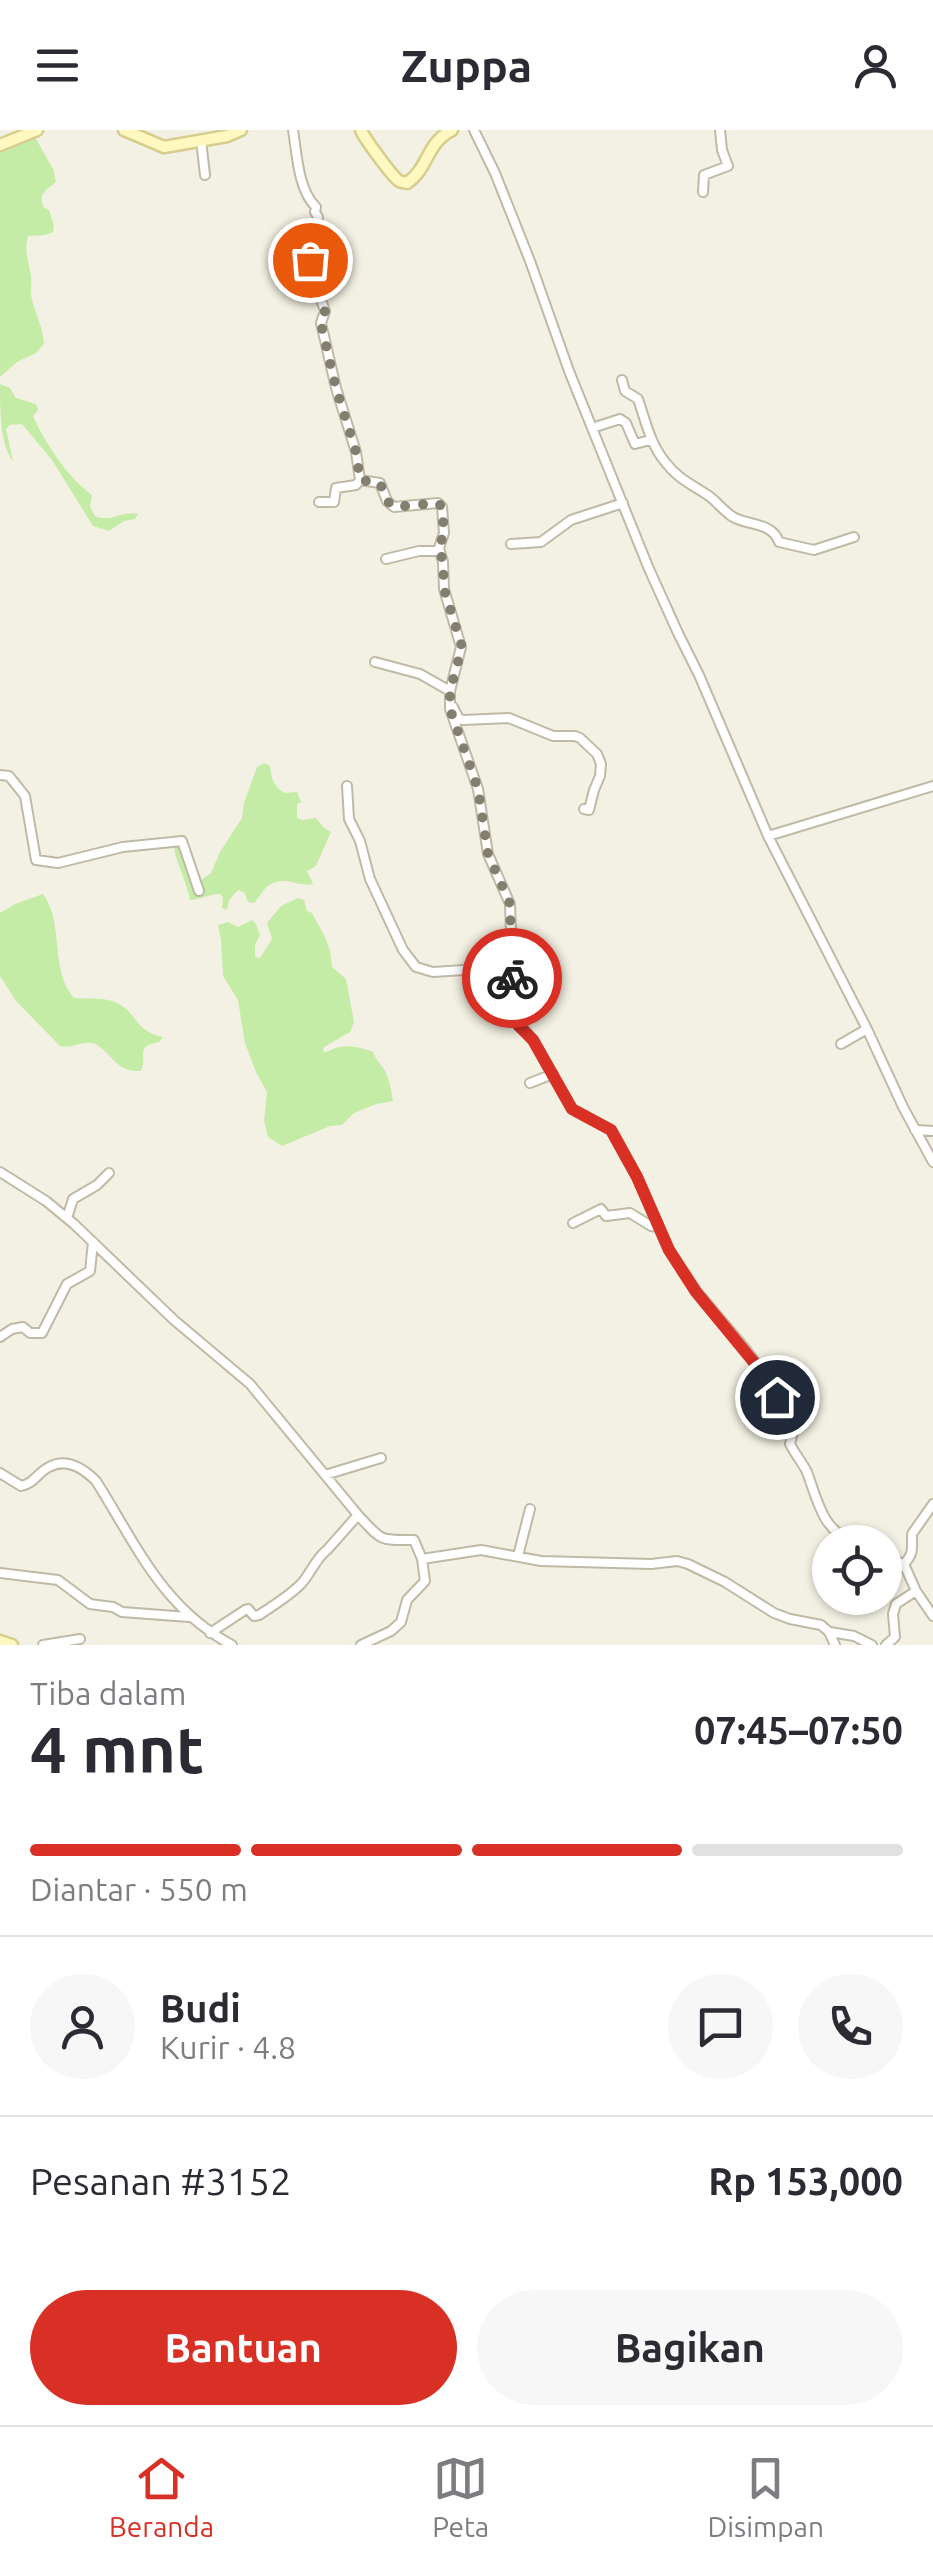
<!DOCTYPE html>
<html lang="id">
<head>
<meta charset="utf-8">
<style>
  body { margin:0; font-family:Ubuntu,sans-serif; background:#f7f7f7; color:#2b2b33; height:100vh; display:flex; flex-direction:column; font-size:38px; white-space:nowrap }
  * { box-sizing:border-box; margin:0 }
  p { font-size:32px; color:#7c7c81 }
  .icon { flex:none; width:55px; height:55px; fill:none; stroke:currentColor; stroke-width:2; stroke-linecap:round; stroke-linejoin:round }
  .map { position:relative; height:1515px; overflow:hidden }
  .details { display:flex; flex-direction:column; background:#fff; flex:1 }
  .details>* { flex:none }
  .fabs { position:absolute; left:812px; top:1395px; display:grid; gap:20px }
  .fabs a { display:grid; place-items:center; width:90px; height:90px; border-radius:50%; background:#fff; box-shadow:0 2px 8px #0004; font-size:50px }
  .pin { position:absolute; display:grid; place-items:center; width:85px; height:85px; color:#fff; margin:-42px; border:5px solid #fff; border-radius:50%; box-shadow:0 2px 10px #0007 }
  .courier { position:absolute; display:grid; place-items:center; width:100px; height:100px; margin:-50px; border:8px solid #d93025; border-radius:50%; background:#fff; color:#222; box-shadow:0 2px 12px #0007 }
  .head em { font-style:normal; font-weight:700 }
  .head div { display:flex; flex-direction:column-reverse }
  .head { display:flex; align-items:center; justify-content:space-between; height:170px; padding:0 30px }
  h1 { font-size:65px; font-weight:700; line-height:75px }
  .bar { display:grid; grid-template-columns:repeat(4,1fr); gap:15px 10px; align-content:center; height:120px; padding:0 30px }
  .bar i { height:12px; border-radius:8px; background:#e1e1e2 }
  .bar .selected { background:#d93025 }
  .bar p { grid-column:span 4 }
  .line { display:flex; align-items:center; gap:25px; padding:0 30px; border-top:2px solid #e1e1e2 }
  .line div { flex:1 }
  .round { display:grid; place-items:center; flex:none; width:105px; height:105px; border-radius:52px; background:#f7f7f7 }
  .primary-button { display:flex; gap:20px; margin-top:auto; padding:20px 30px }
  .primary-button a { flex:1; height:115px; border-radius:60px; background:#d93025; color:#fff; font-size:40px; font-weight:700; line-height:115px; text-align:center }
  .primary-button a+a { background:#f7f7f7; color:#2b2b33 }
  header { display:flex; justify-content:space-between; align-items:center; height:130px; padding:0 30px; background:#fff; font-size:45px; font-weight:700 }
  .dock { display:flex; justify-content:space-around; align-items:center; height:140px; border-top:2px solid #e1e1e2; background:#fff; font-size:28px; color:#7c7c81 }
  .dock a { display:grid; justify-items:center; gap:5px }
  .dock .selected { color:#d93025 }
  .map>svg:first-child { display:block }
</style>
</head>
<body>
<header><svg class="icon" aria-label="menu" viewBox="0 0 24 24"><path d="M4 6h16M4 12h16M4 18h16"/></svg>Zuppa<svg class="icon" aria-label="person" viewBox="0 0 24 24"><circle cx="12" cy="8" r="4"/><path d="M4 21q1-7 8-7t8 7"/></svg></header>
<div class="map">
<svg width="933" height="1515" viewBox="0 0 933 1515">
  <rect width="100%" height="100%" fill="#f3f1e3"/>
  <path fill="#c4eca7" d="M35,7L53,39L56,52C47,60 37,63 44,78L49,80L54,96L53,102L45,105L28,106C23,123 30,132 31,148C32,153 30,159 31,165C34,182 43,196 44,214L36,223L17,232L0,247V21Z
    M0,254L10,258L16,268L36,274L38,280L33,286C45,313 68,348 92,365L90,376L95,386C111,393 123,380 138,384L135,389L124,391L109,401L93,396L52,330L22,294L10,295L6,299L13,331C0,315 0,279 0,254Z
    M265,633L270,636C271,649 274,656 284,663L297,662L301,672L297,674V688L302,690L316,688L323,697L331,702L316,736L307,741L313,754C298,757 285,746 271,754C263,758 260,767 254,773L248,772L244,762L238,760L229,770L227,780L222,778L223,767L220,764C209,764 203,769 190,770C186,750 178,738 174,718L176,716L181,718L193,753L196,754L211,743L220,722L242,688L244,673L257,637Z
    M43,764C65,794 49,840 74,868C88,869 104,867 117,873C138,883 134,901 163,907L159,912C134,917 148,924 141,941C114,943 110,918 92,913C81,911 72,919 60,916L16,871L0,846V783L15,774Z
    M298,768L304,770L307,781L312,783L324,805L330,820L332,837L346,849L354,892L350,902L324,917L323,922C328,922 332,919 336,918C347,914 362,918 373,922C376,931 380,932 385,941C389,948 392,963 393,971L376,974L354,983L342,995L330,996L282,1016L268,1007L264,991L267,962L256,942L245,913L238,870L223,846L221,809L218,795L228,792L238,797L252,790L256,794L260,805L255,815V827L260,828L272,809L267,793L281,776Z"/>
  <g fill="none" stroke-linecap="round" stroke-linejoin="round">
    <defs>
      <path id="street" d="M293,0C297,24 298,60 316,77L315,82L318,87L311,122L312,145L325,181L321,193L336,258L356,322L360,350L380,353L387,371L394,377L438,373L442,377L444,403L439,418L443,432L444,459L461,517L450,561V579L478,659L488,724L510,774L513,860L519,875L516,890L533,910L572,979L611,1000L637,1047L669,1120L697,1162L747,1221L766,1247L777,1267L796,1290L790,1314C795,1324 802,1332 807,1342C818,1372 823,1403 856,1412
        M474,0L495,43L530,131L569,241L649,439L678,503L699,545L768,706L867,899L903,977L933,1032
        M201,10L205,45
        M703,62L704,45L728,36L722,20L720,0
        M622,250L625,261L638,269C646,292 650,314 666,333C678,349 693,355 709,366C717,372 725,382 733,387C749,396 772,392 779,412L814,420L854,407
        M592,298L620,289L626,293L635,314L650,310
        M319,372H334L336,358L356,355L360,350
        M511,414L541,412L571,390L623,373
        M386,429L419,421H440
        M375,532L420,544L450,561
        M453,577L459,589L463,590L509,588L553,606H575L580,608L597,624L601,634L600,646L594,660L589,680L584,679
        M0,645L9,646L25,666L36,730L58,733L123,717L182,711L199,761
        M347,656L349,689L360,711L370,749L403,820L416,837L433,842L511,837
        M768,706L933,656
        M841,914L867,899
        M530,953L553,944
        M915,1000L933,1001
        M0,1042L46,1071L74,1094L174,1190L250,1254L358,1385C383,1412 379,1410 414,1410L422,1429L481,1420L541,1431L651,1434L677,1431L688,1434L725,1452L774,1483L790,1489L821,1495L829,1502L835,1515
        M67,1088L73,1069L97,1055L109,1043
        M573,1093L601,1079L606,1086L630,1083L651,1096L659,1097
        M0,1207L12,1199L23,1197L30,1203H42L67,1154L90,1141L93,1112
        M0,1343L21,1356C35,1353 37,1343 49,1337C67,1327 84,1339 96,1351C136,1414 162,1478 232,1515
        M325,1345L381,1328
        M518,1426L530,1379
        M885,1428L904,1434C914,1424 912,1418 912,1404L933,1374
        M904,1434L916,1461L933,1486
        M0,1443L58,1450L90,1474L113,1477L122,1482L189,1487
        M830,1502L854,1506L872,1515
        M210,1503L245,1480L248,1479L254,1486L259,1485C273,1476 289,1466 301,1454C311,1443 316,1428 327,1420L358,1385
        M43,1515L80,1509
        M361,1515L391,1501L401,1492L407,1470L425,1451L422,1429
        M886,1515L895,1507L893,1484L896,1474L916,1461"/>
      <path id="secondary" d="M124,0L164,17L227,6L241,0
        M361,0C364,8 392,46 399,51C401,52 404,52 407,53C429,38 426,13 452,0
        M0,15L37,0
        M0,1511L12,1515"/>
    </defs>
    <use href="#street" stroke="#bfbaa5" stroke-width="12"/>
    <use href="#secondary" stroke="#d7ce8e" stroke-width="15"/>
    <use href="#street" stroke="#fff" stroke-width="8"/>
    <use href="#secondary" stroke="#fff8c1" stroke-width="10"/>
  </g>
  <g fill="none" stroke-linecap="round" stroke-linejoin="round">
    <path stroke="#827f71" stroke-width="10" stroke-dasharray="0 18" d="M310,130L314,153L325,181L321,194L324,207L336,258L356,322L360,350L380,353L387,371L394,377L438,373L442,377L444,403L439,418L443,432L444,459L462,517L450,561V579L478,659L488,724L510,774L512,848"/>
    <path stroke="#d93025" stroke-width="12" d="M512,848L513,862L519,874L516,884L518,895L533,910L572,979L611,1000L637,1047L669,1120L696,1162L766,1247L777,1267"/>
  </g>
</svg>
<div class="fabs">
<a><svg class="icon" aria-label="locate" viewBox="0 0 24 24"><circle cx="12" cy="12" r="6"/><path d="M12 2v4M12 18v4M2 12h4M18 12h4"/></svg></a>
</div>
<div class="pin" style="left:310px;top:130px;background:#ea580c"><svg class="icon" aria-label="bag" viewBox="0 0 24 24"><path d="M5 8h14l-1 12H6zM9 8a3 3 0 0 1 6 0"/></svg></div>
<div class="pin" style="left:777px;top:1267px;background:#1f2937"><svg class="icon" aria-label="home" viewBox="0 0 24 24"><path d="M3 11l9-7 9 7M6 9v11h12V9"/></svg></div>
<div class="courier" style="left:512px;top:848px"><svg class="icon" aria-label="bike" viewBox="0 0 24 24"><circle cx="6" cy="16" r="4"/><circle cx="18" cy="16" r="4"/><path d="M6 16l4-8h5l3 8M10 8l3 8H6M13 5h3"/></svg></div>
</div>
<section class="details">
<div class="head"><div><h1>4 mnt</h1><p>Tiba dalam</p></div><em>07:45–07:50</em></div>
<div class="bar"><i class="selected"></i><i class="selected"></i><i class="selected"></i><i></i><p>Diantar · 550 m</p></div>
<div class="line" style="height:180px"><a class="round"><svg class="icon" aria-label="person" viewBox="0 0 24 24"><circle cx="12" cy="8" r="4"/><path d="M4 21q1-7 8-7t8 7"/></svg></a><div><b>Budi</b><p>Kurir · 4.8</p></div><a class="round"><svg class="icon" aria-label="chat" viewBox="0 0 24 24"><path d="M4 5h16v11H9l-5 4z"/></svg></a><a class="round"><svg class="icon" aria-label="phone" viewBox="0 0 24 24"><path d="M5 4h4l2 5-3 2q2 4 5 5l2-3 5 2v4C11 20 4 13 5 4z"/></svg></a></div>
<div class="line" style="height:130px"><div>Pesanan #3152</div><b>Rp 153,000</b></div>
<div class="primary-button"><a>Bantuan</a><a>Bagikan</a></div>
</section>
<nav class="dock">
<a class="selected"><svg class="icon" aria-label="home" viewBox="0 0 24 24"><path d="M3 11l9-7 9 7M6 9v11h12V9"/></svg>Beranda</a>
<a><svg class="icon" aria-label="map" viewBox="0 0 24 24"><path d="M3 6l6-2 6 2 6-2v14l-6 2-6-2-6 2zM9 4v14M15 6v14"/></svg>Peta</a>
<a><svg class="icon" aria-label="saved" viewBox="0 0 24 24"><path d="M7 4h10v16l-5-4-5 4z"/></svg>Disimpan</a>
</nav>
</body>
</html>
